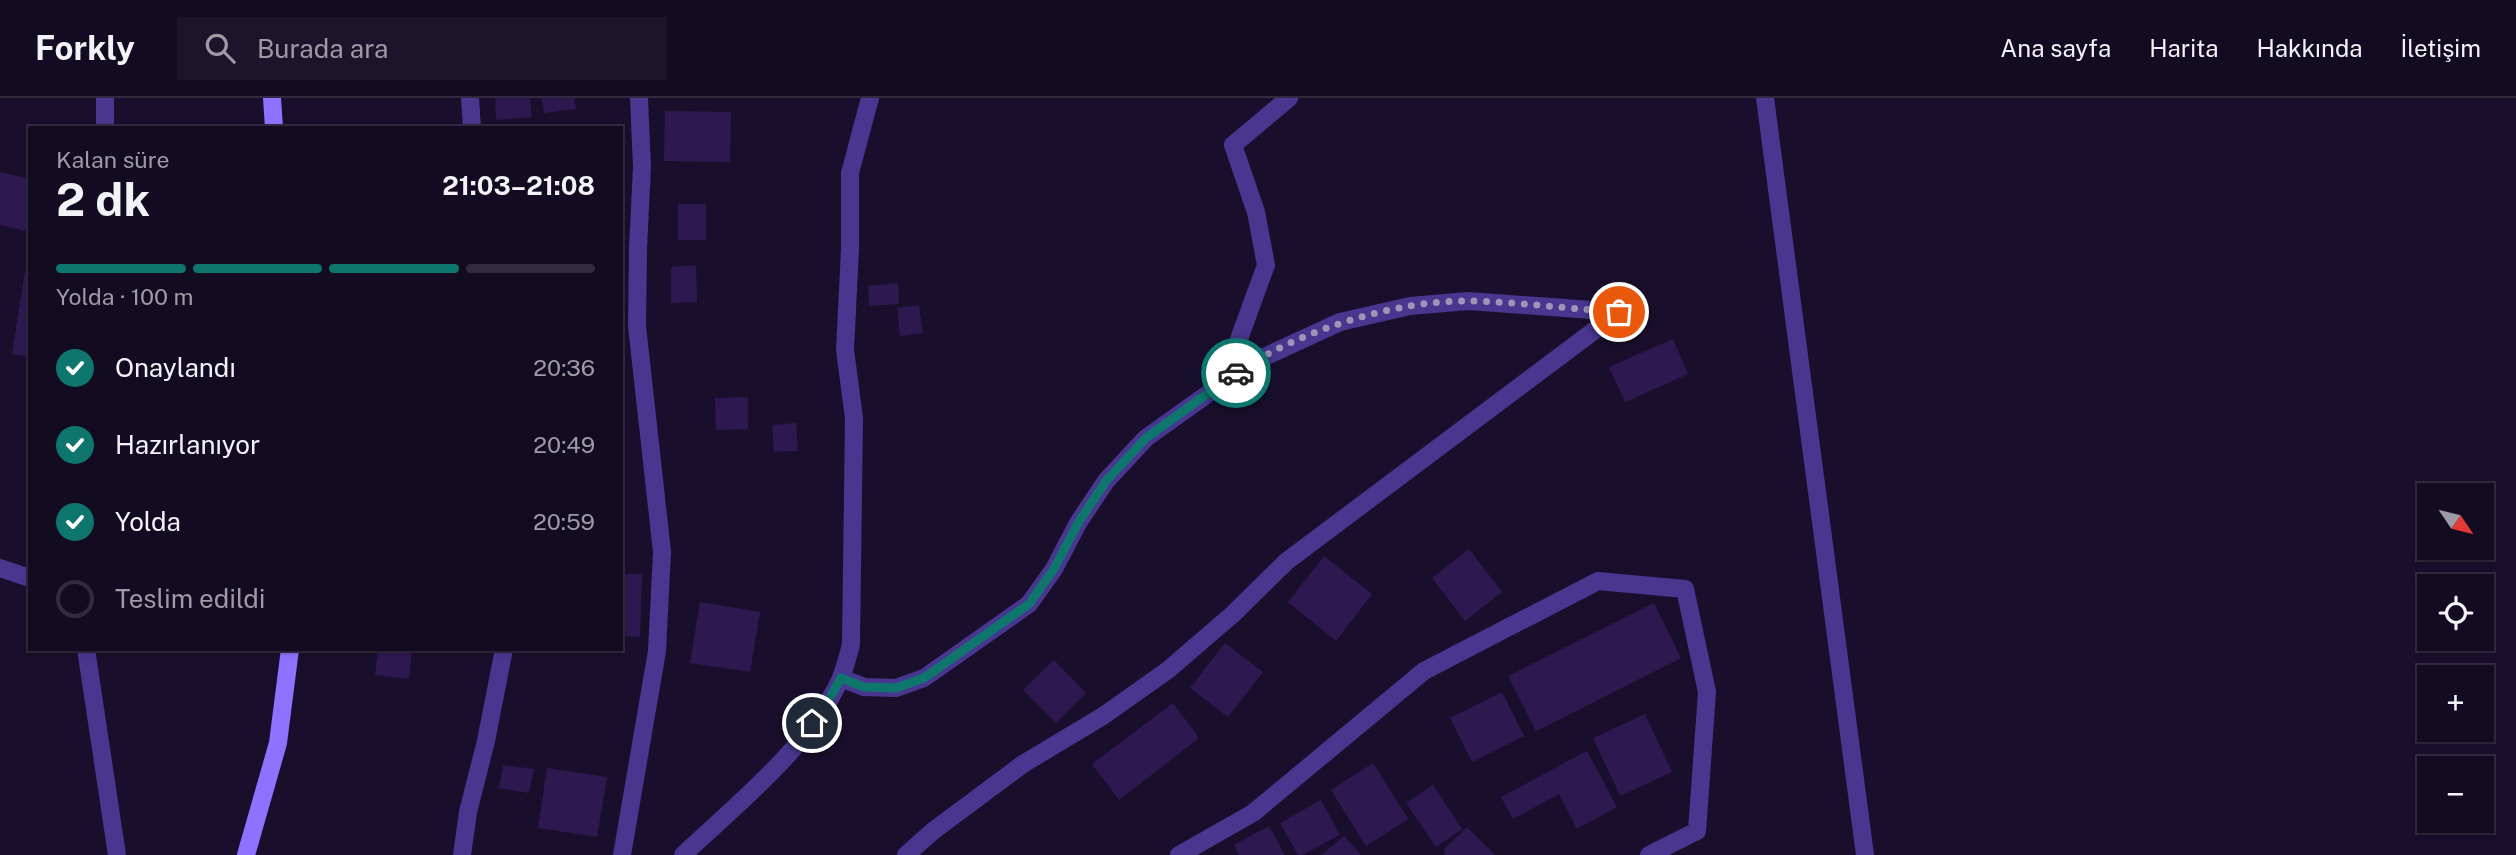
<!DOCTYPE html>
<html lang="tr">
<head>
<meta charset="utf-8">
<style>
  body { margin:0; font-family:"Public Sans",sans-serif; background:#1c142a; color:#f1f3f6; height:100vh; display:flex; flex-direction:column; font-size:26px; white-space:nowrap }
  * { box-sizing:border-box; margin:0 }
  p { font-size:23px; color:#9d9ba5 }
  .icon { flex:none; width:38px; height:38px; fill:none; stroke:currentColor; stroke-width:2; stroke-linecap:round; stroke-linejoin:round }
  .map { position:relative; flex:1; overflow:hidden }
  .panel { position:absolute; left:28px; top:28px; width:595px; height:525px; display:flex; flex-direction:column; background:#130b22; border-radius:0px; box-shadow:0 2px 5px #0004,0 0 0 2px #322b40 }
  .panel>* { flex:none }
  .needle { width:46px; rotate:125deg }
  .tools { position:absolute; left:2417px; top:385px; display:grid; gap:14px }
  .tools a { display:grid; place-items:center; width:77px; height:77px; border-radius:0px; background:#130b22; box-shadow:0 2px 5px #0004,0 0 0 2px #322b40; font-size:35px }
  .pin { position:absolute; display:grid; place-items:center; width:60px; height:60px; color:#fff; margin:-30px; border:4px solid #fff; border-radius:50%; box-shadow:0 2px 7px #0007 }
  .courier { position:absolute; display:grid; place-items:center; width:70px; height:70px; margin:-35px; border:5px solid #0f766e; border-radius:50%; background:#fff; color:#222; box-shadow:0 2px 9px #0007 }
  .overview em { font-style:normal; font-weight:700 }
  .overview div { display:flex; flex-direction:column-reverse }
  .overview { display:flex; align-items:center; justify-content:space-between; height:119px; padding:0 28px }
  h1 { font-size:46px; font-weight:700; line-height:52px }
  .bar { display:grid; grid-template-columns:repeat(4,1fr); gap:10px 7px; align-content:center; height:84px; padding:0 28px }
  .bar i { height:9px; border-radius:5px; background:#322b40 }
  .bar .active { background:#0f766e }
  .bar p { grid-column:span 4 }
  ol { padding:0 28px; list-style:none }
  li { display:flex; align-items:center; gap:21px; height:77px }
  li p { margin-inline-start:auto }
  li .icon { padding:7px; border-radius:50%; background:#0f766e; color:#fff; stroke-width:4 }
  li:last-child { color:#9d9ba5 }
  li i { width:38px; height:38px; border:4px solid #322b40; border-radius:50% }
  header { display:flex; align-items:center; gap:42px; box-sizing:border-box; height:98px; padding:0 35px; background:#130b22; border-bottom:2px solid #322b40 }
  header strong { font-size:33px }
  nav { display:flex; gap:38px; margin-inline-start:auto; font-size:24px }
  .search { width:490px; height:63px; background:#1c142a; display:flex; align-items:center; gap:18px; box-sizing:border-box; padding:0 24px; border-radius:0px; color:#9d9ba5; font-size:26px }
  .map>svg:first-child { display:block }
</style>
</head>
<body>
<header>
<strong>Forkly</strong>
<div class="search"><svg class="icon" aria-label="search" viewBox="0 0 24 24"><circle cx="10" cy="10" r="6"/><path d="M15 15l6 6"/></svg>Burada ara</div>
<nav><a>Ana sayfa</a><a>Harita</a><a>Hakkında</a><a>İletişim</a></nav>
</header>
<div class="map">
<svg width="2516" height="757" viewBox="0 0 2516 757">
  <rect width="100%" height="100%" fill="#190f2d"/>
  <path fill="#2d194f" d="M495,0H530L532,19L496,22Z
    M542,0H574L576,11L544,15Z
    M665,13L731,14L730,64L664,63Z
    M0,74L30,81V134L0,127Z
    M678,106H706V142H678Z
    M696,167L697,204L671,205V169Z
    M25,173L30,174V259L12,256Z
    M898,185L899,206L869,208L868,188Z
    M919,207L923,235L900,238L897,210Z
    M1673,241L1688,276L1625,304L1609,269Z
    M748,299V331L716,332L715,300Z
    M796,325L798,353L774,354L772,327Z
    M1469,451L1502,494L1465,523L1432,480Z
    M1324,458L1372,496L1336,543L1288,504Z
    M621,476H642L640,539L621,538Z
    M700,504L760,514L750,574L690,565Z
    M1654,505L1681,560L1536,633L1508,578Z
    M1225,545L1263,574L1228,619L1190,590Z
    M378,551H412L409,581L375,577Z
    M1054,562L1086,595L1056,625L1023,592Z
    M1502,594L1524,638L1472,664L1450,620Z
    M1173,605L1199,640L1119,702L1092,666Z
    M1645,616L1672,674L1620,698L1593,640Z
    M1587,653L1617,709L1577,731L1559,696L1513,721L1501,699Z
    M1373,665L1408,721L1366,748L1331,692Z
    M503,667L534,671L529,695L499,690Z
    M547,670L607,679L597,739L538,730Z
    M1433,687L1462,731L1436,749L1406,705Z
    M1321,702L1340,737L1302,757H1298L1280,725Z
    M1269,728L1285,757H1239L1234,747Z
    M1467,729L1495,757H1445L1444,751Z
    M1344,738L1361,757H1321Z"/>
  <g fill="none" stroke-linecap="round" stroke-linejoin="round">
    <path stroke="#48368f" stroke-width="18" d="M470,0L472,30
      M1765,0L1865,757
      M105,30V0
      M1224,282L1266,167L1256,114L1233,47L1289,0
      M0,470L30,480
      M86,551L117,757
      M841,580L864,589L896,590L924,580L1029,506L1054,471L1078,425L1106,383L1146,340L1251,265L1340,224L1410,208L1468,203L1619,214L1287,463L1233,516L1168,572L1103,618L1023,666L933,733L906,757
      M462,757L468,714L486,643L504,551
      M622,757L657,553L662,454L637,228L638,150L642,69L639,0
      M683,757C737,706 808,650 840,582C845,571 848,558 851,546L854,320L845,252L850,151V75L870,0
      M1179,757L1253,715L1424,573L1598,483L1685,491L1707,594L1697,733L1649,757"/>
    <path stroke="#8c72ff" stroke-width="18" d="M272,0L274,30
      M246,757L278,645L290,551"/>
  </g>
  <g fill="none" stroke-linecap="round" stroke-linejoin="round">
    <path stroke="#9e94b6" stroke-width="7" stroke-dasharray="0 12.6" d="M1236,275C1298,233 1395,202 1469,203C1519,204 1570,211 1619,214"/>
    <path stroke="#0f766e" stroke-width="9" d="M812,625L824,610L841,580L864,589L896,590L924,580L1029,506L1054,471L1078,425L1106,383L1146,340L1236,275"/>
  </g>
</svg>
<div class="tools">
<a><svg class="needle" viewBox="-14 -14 28 28"><path d="M0-13l5 13h-10z" fill="#e53935"/><path d="M0 13l5-13h-10z" fill="#9d9ba5"/></svg></a>
<a><svg class="icon" aria-label="locate" viewBox="0 0 24 24"><circle cx="12" cy="12" r="6"/><path d="M12 2v4M12 18v4M2 12h4M18 12h4"/></svg></a>
<a>+</a>
<a>−</a>
</div>
<div class="pin" style="left:1619px;top:214px;background:#ea580c"><svg class="icon" aria-label="bag" viewBox="0 0 24 24"><path d="M5 8h14l-1 12H6zM9 8a3 3 0 0 1 6 0"/></svg></div>
<div class="pin" style="left:812px;top:625px;background:#1f2937"><svg class="icon" aria-label="home" viewBox="0 0 24 24"><path d="M3 11l9-7 9 7M6 9v11h12V9"/></svg></div>
<div class="courier" style="left:1236px;top:275px"><svg class="icon" aria-label="car" viewBox="0 0 24 24"><path d="M5 17H2v-5l4-1 3-4h7l3 4 3 1v5h-3M9 17h6M6 11h13"/><circle cx="7" cy="17" r="2"/><circle cx="17" cy="17" r="2"/></svg></div>
<section class="panel">
<div class="overview"><div><h1>2 dk</h1><p>Kalan süre</p></div><em>21:03–21:08</em></div>
<div class="bar"><i class="active"></i><i class="active"></i><i class="active"></i><i></i><p>Yolda · 100 m</p></div>
<ol>
<li><svg class="icon" aria-label="check" viewBox="0 0 24 24"><path d="M5 12l5 5 9-10"/></svg>Onaylandı<p>20:36</p></li>
<li><svg class="icon" aria-label="check" viewBox="0 0 24 24"><path d="M5 12l5 5 9-10"/></svg>Hazırlanıyor<p>20:49</p></li>
<li><svg class="icon" aria-label="check" viewBox="0 0 24 24"><path d="M5 12l5 5 9-10"/></svg>Yolda<p>20:59</p></li>
<li><i></i>Teslim edildi</li>
</ol>
</section>
</div>
</body>
</html>
